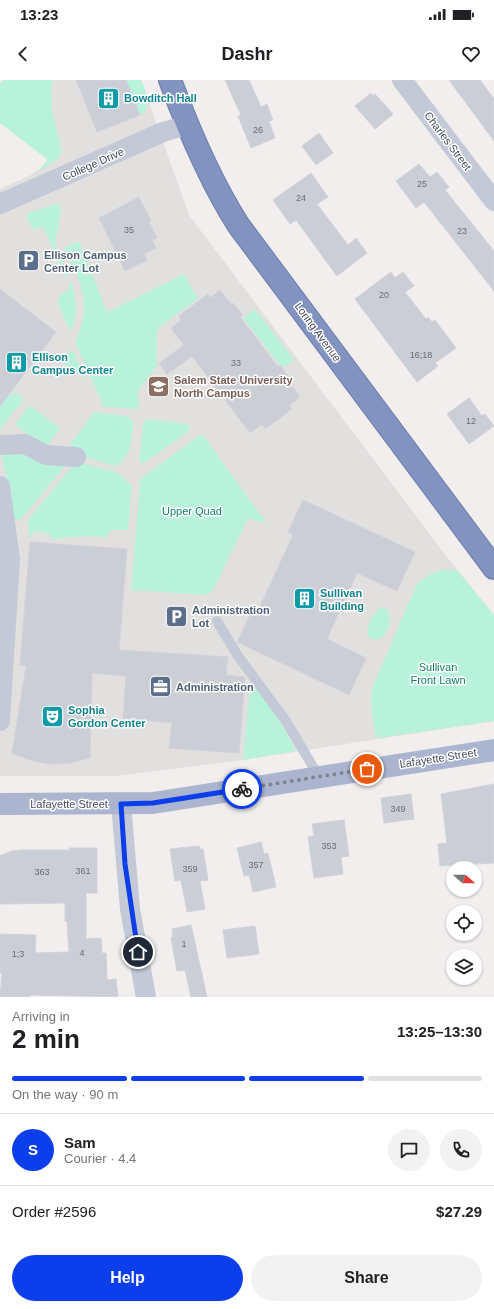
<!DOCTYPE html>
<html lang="en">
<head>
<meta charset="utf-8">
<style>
  body { margin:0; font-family:Helvetica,sans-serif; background:#f2f2f2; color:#202124; height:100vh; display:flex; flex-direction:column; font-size:15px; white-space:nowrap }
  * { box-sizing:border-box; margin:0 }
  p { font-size:13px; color:#757577 }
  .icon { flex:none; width:22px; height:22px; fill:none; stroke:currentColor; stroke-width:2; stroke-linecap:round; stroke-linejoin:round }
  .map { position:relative; height:917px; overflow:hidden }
  .sheet { display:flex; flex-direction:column; background:#fff; flex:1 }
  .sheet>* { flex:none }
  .needle { width:26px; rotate:110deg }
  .buttons { position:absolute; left:446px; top:781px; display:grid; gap:8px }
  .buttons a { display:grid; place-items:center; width:36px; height:36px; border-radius:50%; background:#fff; box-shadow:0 1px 3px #0004; font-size:20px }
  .pin { position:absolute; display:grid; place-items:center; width:34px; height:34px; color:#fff; margin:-17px; border:2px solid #fff; border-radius:50%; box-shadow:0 1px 4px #0007 }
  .courier { position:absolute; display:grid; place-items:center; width:40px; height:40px; margin:-20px; border:3px solid #0d3eeb; border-radius:50%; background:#fff; color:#222; box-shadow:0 1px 5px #0007 }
  .headline em { font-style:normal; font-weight:800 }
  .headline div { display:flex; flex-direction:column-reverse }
  .headline { display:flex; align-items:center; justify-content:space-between; height:68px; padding:0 12px }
  h1 { font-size:26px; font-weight:800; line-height:30px }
  .bar { display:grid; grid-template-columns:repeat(4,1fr); gap:6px 4px; align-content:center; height:48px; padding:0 12px }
  .bar i { height:5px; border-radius:3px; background:#e0e0e0 }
  .bar .on { background:#0d3eeb }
  .bar p { grid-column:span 4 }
  .line { display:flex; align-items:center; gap:10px; padding:0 12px; border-top:1px solid #e0e0e0 }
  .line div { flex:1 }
  .round { display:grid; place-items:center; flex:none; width:42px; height:42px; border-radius:21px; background:#f2f2f2 }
  .button { display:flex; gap:8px; margin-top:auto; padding:8px 12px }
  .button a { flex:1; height:46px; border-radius:24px; background:#0d3eeb; color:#fff; font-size:16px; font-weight:800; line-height:46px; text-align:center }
  .button a+a { background:#f2f2f2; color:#202124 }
  .status { display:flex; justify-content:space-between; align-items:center; height:28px; padding:0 20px; background:#fff; direction:ltr }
  .status svg { height:11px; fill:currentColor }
  header { display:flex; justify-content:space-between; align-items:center; height:52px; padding:0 12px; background:#fff; font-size:18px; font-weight:800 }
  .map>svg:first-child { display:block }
</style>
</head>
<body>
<div class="status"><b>13:23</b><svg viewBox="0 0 49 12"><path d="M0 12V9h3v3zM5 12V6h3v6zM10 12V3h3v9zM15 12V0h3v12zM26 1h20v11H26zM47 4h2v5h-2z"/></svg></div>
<header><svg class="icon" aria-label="back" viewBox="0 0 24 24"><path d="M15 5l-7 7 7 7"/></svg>Dashr<svg class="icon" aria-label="heart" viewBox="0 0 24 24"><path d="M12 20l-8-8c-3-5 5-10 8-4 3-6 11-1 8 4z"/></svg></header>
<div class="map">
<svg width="494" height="917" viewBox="0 0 494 917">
  <rect width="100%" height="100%" fill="#f1eeed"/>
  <path fill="#e2dfdf" d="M31,0H141L189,135L447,477L494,535V641L243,680L116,696H0V109L31,95L41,88L48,80Z"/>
  <path fill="#b8f2db" d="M4,0H53L51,10L52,31L62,73L55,81L31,95L41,88L48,80L0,43V3Z
    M126,0H141C146,12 154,26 140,35Z
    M57,124L60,125L61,131L55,163L68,195L65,197L43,147L33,150L27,137L28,133Z
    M79,162L107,232L184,194L198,219L167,241L157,250V286L138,311L139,329L101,327L102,323L75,262C93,223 81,203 64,168Z
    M71,202C77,219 78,232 72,250H70L58,225C57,215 63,213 70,209L68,203Z
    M255,229L294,280L284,287L279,284L243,238Z
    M70,271L74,272L84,296L83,297L65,285L64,281Z
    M16,312L24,319L0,349V322L9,314L12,316Z
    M29,325L60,348L46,367L15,345Z
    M94,332L126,336L133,340C132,357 133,378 115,386L78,375L79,371L70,365Z
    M148,339L188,344L190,347L188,352L144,383L139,382L143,345L145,341Z
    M200,355H203L265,441L264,443L248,438L213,510L206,515L131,510L140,401L144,396Z
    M30,372L66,385L23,437L19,440L12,439L10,409L1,375Z
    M75,383L85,384L116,392L132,405L128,450H110L108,457L84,456L54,459L50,457V454L33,451V457L29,456L28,440Z
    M445,490H457L494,535V641L378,658L375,654L372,634L371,618L372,608L416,506C423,496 433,492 445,490Z
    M382,527L389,530L390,545L383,557L373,560L369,557C365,545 372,535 382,527Z
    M251,599L281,643L296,671L243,680Z"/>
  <path fill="#ccced6" stroke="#d1d2da" d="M76,0H126L140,35L97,52Z
    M225,0H249L261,27L267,24L273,40L269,41L275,58L251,68L238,36L241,35Z
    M449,0H480L494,19V61Z
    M371,13L373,16L375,14L393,34L375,49L355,26Z
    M319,53L333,73L316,85L302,66Z
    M419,84L430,97L437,92L449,107L445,110L494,171V211L424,122L416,128L396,101Z
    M311,93L328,117L317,124L348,165L356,158L367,173L337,196L296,140L290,144L273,120Z
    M139,117L151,141L149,142L157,158L152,160L156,168L144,174L147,180L125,191L99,138Z
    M391,192L395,198L403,192L414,206L405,212L426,239L428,237L432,242L435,240L456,268L435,283L438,286L417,302L355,219Z
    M0,209L56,252L0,326Z
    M220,210L231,224L233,223L243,235L240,237L278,287L280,285L289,297L286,299L300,317L289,325L292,329L265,349L262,344L250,353L192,276L167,294L159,283L184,265L171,248L181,240L179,236L208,214L210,218Z
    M469,318L482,336L485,334L494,346L469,364L447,334Z
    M303,420L415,472L397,511L357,493L341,527L327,559L366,578L349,615L237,562L252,531L257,533L293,455L288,452Z
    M30,462L127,469L119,570L228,577L226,595L245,597L239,673L169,668L172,643L123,638L126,596L92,593L90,678L70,683L50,684L30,680L12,673L26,586L20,585Z
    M494,704V783L440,786L438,764L447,763L441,714Z
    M411,714L414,739L384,743L381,718Z
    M344,740L349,776L341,777L343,794L314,798L308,757L314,756L312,744Z
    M261,762L264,774L268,773L276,807L253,812L249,795L244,796L237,768Z
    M199,766L200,769H203L208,800L200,801L205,829L187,832L181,800L175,801L170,769Z
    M69,768H97V813H86V859L101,858L102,873H106L107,900L116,899L118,917L30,915V917H0L2,893H0V854L36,855L35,873L69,872L67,841H65V823L0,824V776L11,771L22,770H69Z
    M191,845L207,917H191L185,890L177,891L171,858L173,857L172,849Z
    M255,846L259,874L227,878L223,850Z"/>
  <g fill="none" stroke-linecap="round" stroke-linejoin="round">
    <defs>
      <path id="highway" d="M170,0C189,51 210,101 239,146L494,488"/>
    </defs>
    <use href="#highway" stroke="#6d7dac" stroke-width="24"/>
    <path stroke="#c3c9d6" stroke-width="10" d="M217,541L238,576L286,641L319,697"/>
    <path stroke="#c3c9d6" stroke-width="20" d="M402,0L494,121
      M0,124L163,52L187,45
      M0,365L25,364L46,375L76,377
      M0,406L10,479L0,641
      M121,724L130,829L146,917"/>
    <path stroke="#abb5cf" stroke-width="22" d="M0,724L153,723L494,670"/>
    <use href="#highway" stroke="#8293c0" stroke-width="22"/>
  </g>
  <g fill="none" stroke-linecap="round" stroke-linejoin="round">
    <path stroke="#81858f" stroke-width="4" stroke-dasharray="0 7.2" d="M242,709L367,689"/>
    <path stroke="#0d3eeb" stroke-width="5" d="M138,872L125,784L121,724L153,723L242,709"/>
  </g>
  <defs>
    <symbol id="building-square" viewBox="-11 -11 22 22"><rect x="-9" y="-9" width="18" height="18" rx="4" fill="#0f9aa8" stroke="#fff"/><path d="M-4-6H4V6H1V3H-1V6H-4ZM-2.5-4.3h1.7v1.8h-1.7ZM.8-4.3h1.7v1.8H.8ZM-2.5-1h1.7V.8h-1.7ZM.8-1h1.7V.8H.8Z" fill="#fff"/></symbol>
    <symbol id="parking-square" viewBox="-11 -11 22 22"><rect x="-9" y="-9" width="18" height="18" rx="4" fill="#5c6f8a" stroke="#fff"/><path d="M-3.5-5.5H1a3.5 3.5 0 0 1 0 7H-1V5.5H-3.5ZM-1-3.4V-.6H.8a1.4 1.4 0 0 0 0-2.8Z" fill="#fff"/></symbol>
    <symbol id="university-square" viewBox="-11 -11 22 22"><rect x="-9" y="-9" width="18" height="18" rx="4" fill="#8d6e63" stroke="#fff"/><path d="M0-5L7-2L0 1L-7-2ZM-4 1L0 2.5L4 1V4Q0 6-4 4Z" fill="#fff"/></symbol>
    <symbol id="office-square" viewBox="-11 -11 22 22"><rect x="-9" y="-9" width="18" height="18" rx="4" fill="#5c6f8a" stroke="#fff"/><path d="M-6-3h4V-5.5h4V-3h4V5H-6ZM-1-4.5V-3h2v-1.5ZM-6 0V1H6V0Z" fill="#fff"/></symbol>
    <symbol id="theatre-square" viewBox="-11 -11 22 22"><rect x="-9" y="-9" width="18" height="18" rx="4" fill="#0f9aa8" stroke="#fff"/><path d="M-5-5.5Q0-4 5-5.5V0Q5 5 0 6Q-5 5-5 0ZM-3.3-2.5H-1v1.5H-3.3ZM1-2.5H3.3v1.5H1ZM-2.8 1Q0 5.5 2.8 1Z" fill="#fff"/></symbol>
  </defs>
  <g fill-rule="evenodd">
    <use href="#building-square" x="96" y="6" width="25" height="25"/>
    <use href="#parking-square" x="16" y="168" width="25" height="25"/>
    <use href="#building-square" x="4" y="270" width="25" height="25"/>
    <use href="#university-square" x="146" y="294" width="25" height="25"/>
    <use href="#building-square" x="292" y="506" width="25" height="25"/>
    <use href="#parking-square" x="164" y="524" width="25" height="25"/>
    <use href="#office-square" x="148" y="594" width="25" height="25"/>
    <use href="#theatre-square" x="40" y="624" width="25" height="25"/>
  </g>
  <g text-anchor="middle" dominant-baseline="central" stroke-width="3" stroke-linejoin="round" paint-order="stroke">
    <g font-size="9" fill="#676c7a">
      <text x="258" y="50">26</text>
      <text x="422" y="104">25</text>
      <text x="301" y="118">24</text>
      <text x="129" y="150">35</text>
      <text x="462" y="151">23</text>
      <text x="384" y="215">20</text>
      <text x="421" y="275">16;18</text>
      <text x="236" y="283">33</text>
      <text x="471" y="341">12</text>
      <text x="398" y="729">349</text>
      <text x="329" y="766">353</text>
      <text x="256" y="785">357</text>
      <text x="190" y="789">359</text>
      <text x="83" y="791">361</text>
      <text x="42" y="792">363</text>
      <text x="184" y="864">1</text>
      <text x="82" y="873">4</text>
      <text x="18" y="874">1;3</text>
    </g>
    <g font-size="11" font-weight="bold" fill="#0d838f" stroke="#fff" text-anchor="start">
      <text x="124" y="18">Bowditch Hall</text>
      <text x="32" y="277">Ellison<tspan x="32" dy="13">Campus Center</tspan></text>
      <text x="320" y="513">Sullivan<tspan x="320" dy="13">Building</tspan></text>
      <text x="68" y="630">Sophia<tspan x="68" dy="13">Gordon Center</tspan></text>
    </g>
    <g font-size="11" fill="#454c5c" stroke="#fff">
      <text transform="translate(448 61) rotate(53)">Charles Street</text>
      <text transform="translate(93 84) rotate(-24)">College Drive</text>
      <text transform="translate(318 252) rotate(54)">Loring Avenue</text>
      <text transform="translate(438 678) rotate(-9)">Lafayette Street</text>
      <text x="69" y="724">Lafayette Street</text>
    </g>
    <g font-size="11" font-weight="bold" fill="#4e5e75" stroke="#fff" text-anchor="start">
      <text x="44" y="175">Ellison Campus<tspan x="44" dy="13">Center Lot</tspan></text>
      <text x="192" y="530">Administration<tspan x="192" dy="13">Lot</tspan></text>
      <text x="176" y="607">Administration</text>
    </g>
    <g font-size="11" font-weight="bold" fill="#785e54" stroke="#fff" text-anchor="start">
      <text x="174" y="300">Salem State University<tspan x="174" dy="13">North Campus</tspan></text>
    </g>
    <g font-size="11" fill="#118262" stroke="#fff">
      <text x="192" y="431">Upper Quad</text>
      <text x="438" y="587">Sullivan<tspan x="438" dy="13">Front Lawn</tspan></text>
    </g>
  </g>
</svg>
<div class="buttons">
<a><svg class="needle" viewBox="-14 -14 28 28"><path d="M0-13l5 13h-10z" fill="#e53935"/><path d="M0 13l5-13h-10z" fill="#757577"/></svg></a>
<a><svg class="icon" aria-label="locate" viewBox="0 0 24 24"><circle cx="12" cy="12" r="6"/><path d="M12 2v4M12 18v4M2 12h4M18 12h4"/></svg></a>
<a><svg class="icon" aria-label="layers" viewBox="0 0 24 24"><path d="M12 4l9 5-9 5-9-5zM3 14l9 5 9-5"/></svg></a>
</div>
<div class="pin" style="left:367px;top:689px;background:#ea580c"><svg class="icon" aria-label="bag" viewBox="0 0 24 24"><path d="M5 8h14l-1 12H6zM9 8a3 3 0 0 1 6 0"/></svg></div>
<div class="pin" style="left:138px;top:872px;background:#1f2937"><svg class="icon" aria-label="home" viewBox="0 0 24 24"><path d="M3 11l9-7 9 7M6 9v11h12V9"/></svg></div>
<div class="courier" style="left:242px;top:709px"><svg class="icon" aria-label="bike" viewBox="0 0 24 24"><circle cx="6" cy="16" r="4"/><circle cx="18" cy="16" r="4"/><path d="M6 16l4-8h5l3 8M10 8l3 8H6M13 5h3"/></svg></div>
</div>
<section class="sheet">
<div class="headline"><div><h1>2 min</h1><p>Arriving in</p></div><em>13:25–13:30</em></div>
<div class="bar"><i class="on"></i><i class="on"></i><i class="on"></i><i></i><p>On the way · 90 m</p></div>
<div class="line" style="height:72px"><b class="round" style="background:#0d3eeb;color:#fff">S</b><div><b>Sam</b><p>Courier · 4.4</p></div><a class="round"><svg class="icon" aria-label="chat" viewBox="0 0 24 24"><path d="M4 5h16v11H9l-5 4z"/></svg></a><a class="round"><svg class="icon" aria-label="phone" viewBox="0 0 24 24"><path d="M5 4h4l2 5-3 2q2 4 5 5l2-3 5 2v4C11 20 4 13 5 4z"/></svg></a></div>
<div class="line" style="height:52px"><div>Order #2596</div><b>$27.29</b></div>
<div class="button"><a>Help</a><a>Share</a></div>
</section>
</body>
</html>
